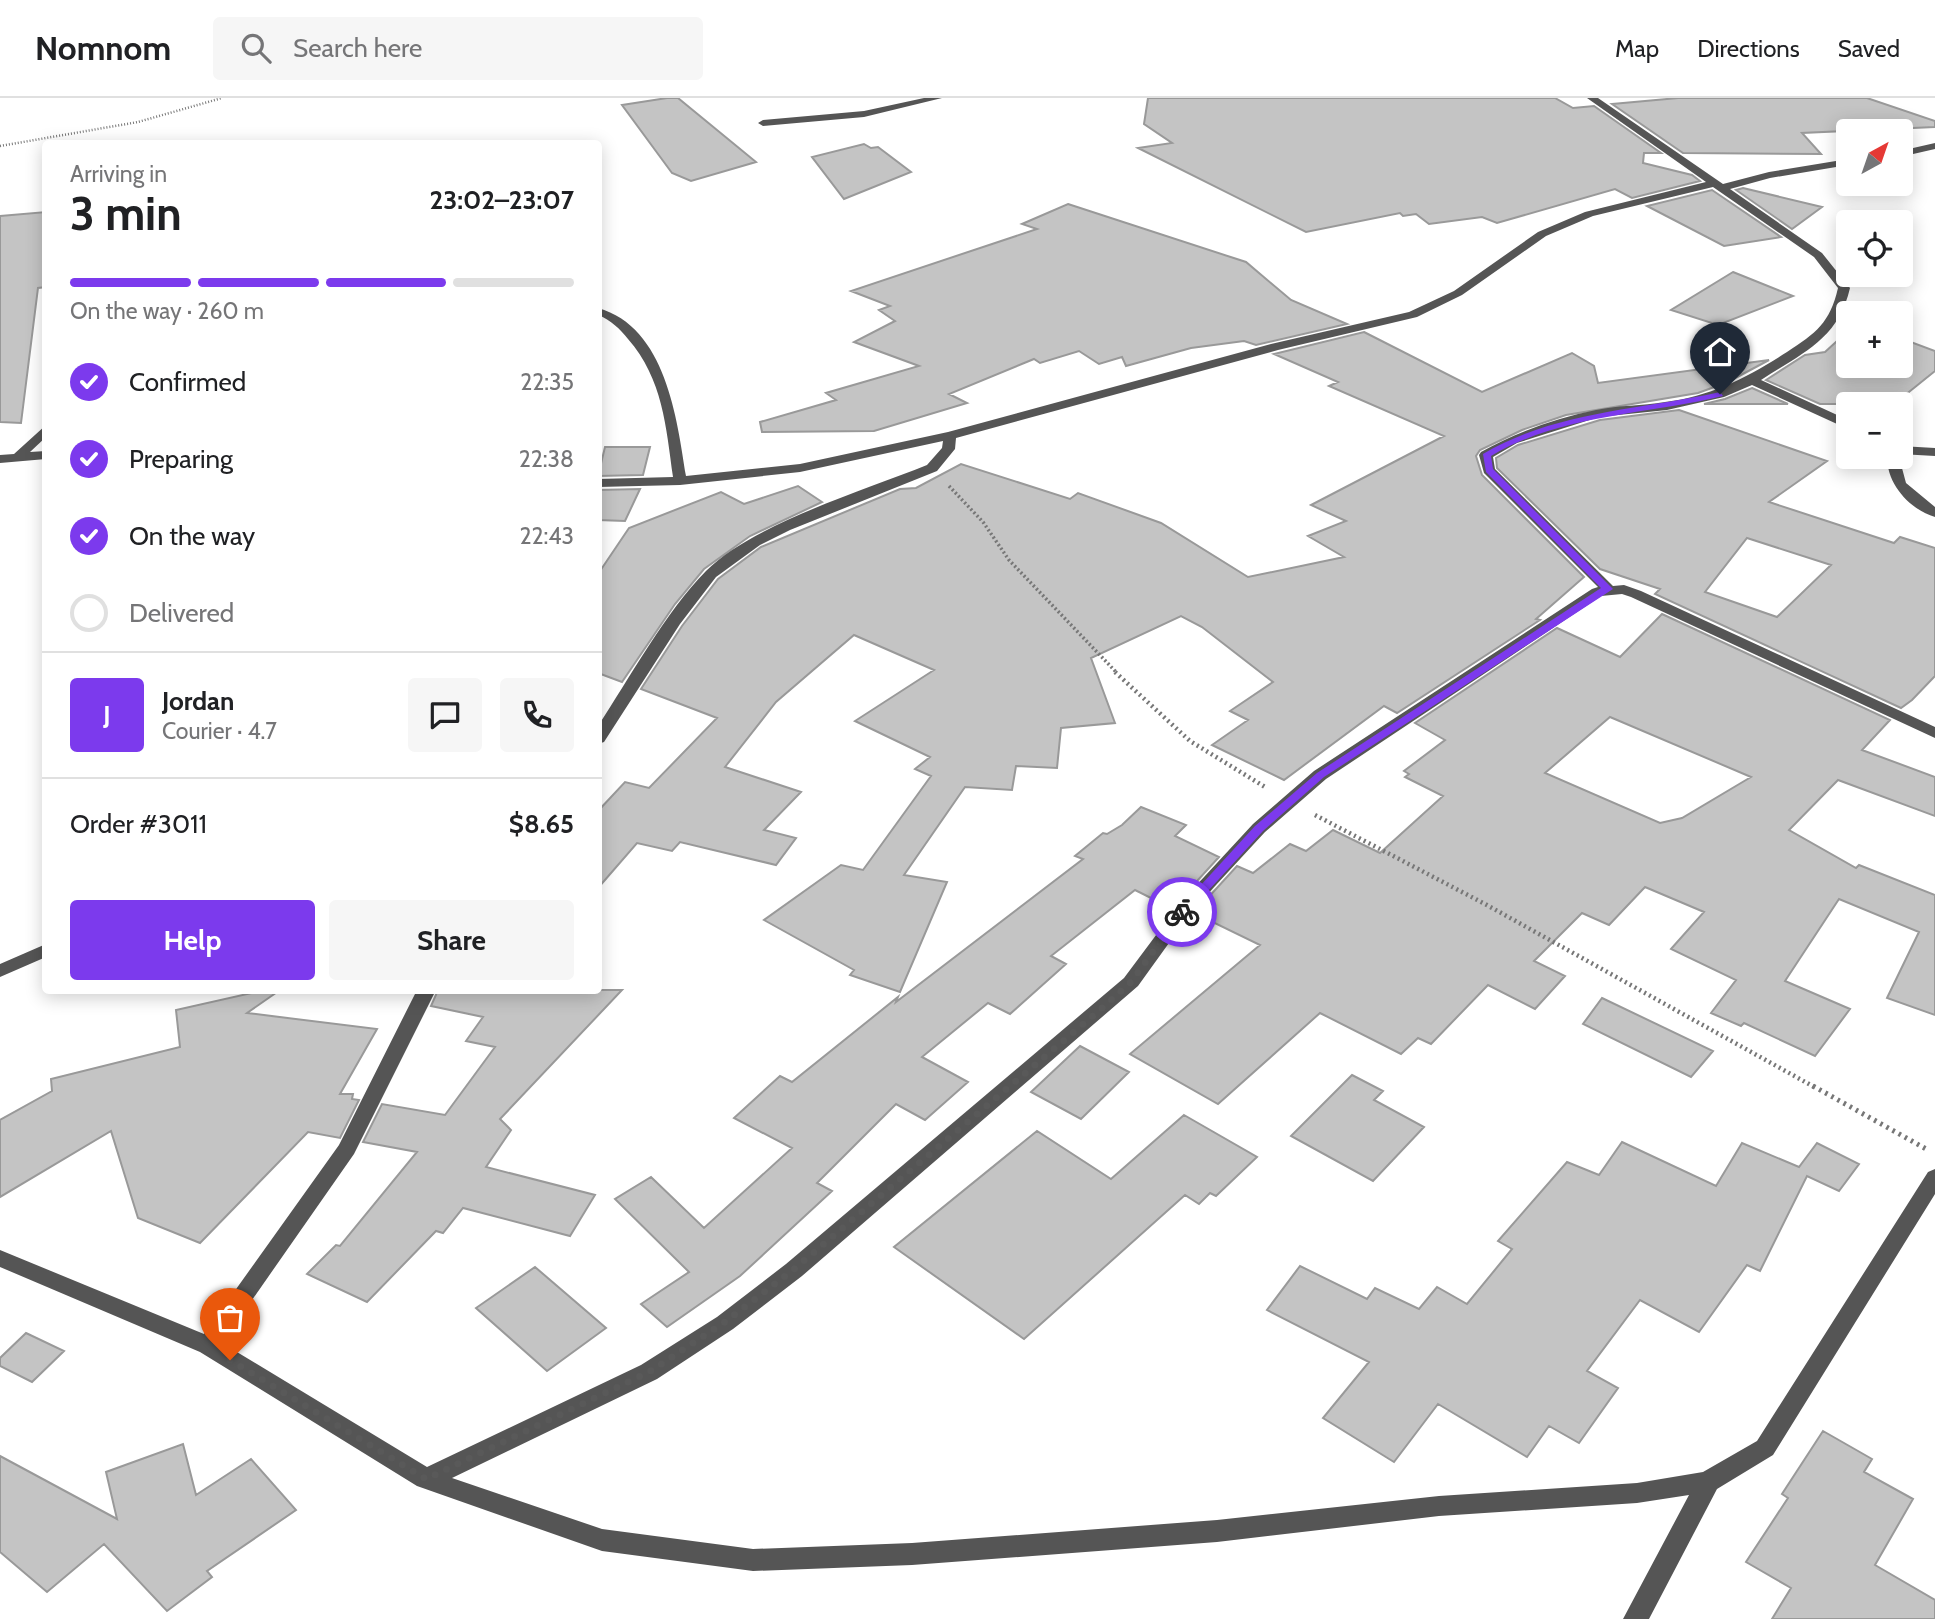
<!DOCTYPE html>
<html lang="en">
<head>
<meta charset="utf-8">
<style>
  body { margin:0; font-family:Cabin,sans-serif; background:#f6f6f6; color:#202124; height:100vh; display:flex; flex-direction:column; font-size:26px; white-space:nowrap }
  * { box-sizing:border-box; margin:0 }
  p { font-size:23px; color:#757577 }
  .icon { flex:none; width:38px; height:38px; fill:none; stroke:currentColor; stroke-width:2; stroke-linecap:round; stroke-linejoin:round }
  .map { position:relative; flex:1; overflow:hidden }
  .side { position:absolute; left:42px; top:42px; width:560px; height:854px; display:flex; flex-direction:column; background:#fff; border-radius:7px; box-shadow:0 4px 18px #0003 }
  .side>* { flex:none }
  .needle { width:46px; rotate:40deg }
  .controls { position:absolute; left:1836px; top:21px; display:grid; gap:14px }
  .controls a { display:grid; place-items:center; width:77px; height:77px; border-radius:7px; background:#fff; box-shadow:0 4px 18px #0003; font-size:35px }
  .pin { position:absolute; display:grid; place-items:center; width:60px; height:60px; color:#fff; margin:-72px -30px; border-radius:50% 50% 50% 0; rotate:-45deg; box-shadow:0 0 7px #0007 }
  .pin .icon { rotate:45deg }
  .courier { position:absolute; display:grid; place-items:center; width:70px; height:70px; margin:-35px; border:5px solid #7c3aed; border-radius:50%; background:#fff; color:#222; box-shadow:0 2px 9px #0007 }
  .overview em { font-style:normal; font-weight:700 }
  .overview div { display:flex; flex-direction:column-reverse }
  .overview { display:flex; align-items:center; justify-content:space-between; height:119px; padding:0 28px }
  h1 { font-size:46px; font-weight:700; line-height:52px }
  .bar { display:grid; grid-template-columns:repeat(4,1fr); gap:10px 7px; align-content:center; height:84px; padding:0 28px }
  .bar i { height:9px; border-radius:5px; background:#e0e0e0 }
  .bar .current { background:#7c3aed }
  .bar p { grid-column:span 4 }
  .line { display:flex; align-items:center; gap:18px; padding:0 28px; border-top:2px solid #e0e0e0 }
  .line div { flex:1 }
  .round { display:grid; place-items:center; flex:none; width:74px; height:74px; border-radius:7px; background:#f6f6f6 }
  ol { padding:0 28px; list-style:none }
  li { display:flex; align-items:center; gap:21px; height:77px }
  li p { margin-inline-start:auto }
  li .icon { padding:7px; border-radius:50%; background:#7c3aed; color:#fff; stroke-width:4 }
  li:last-child { color:#757577 }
  li i { width:38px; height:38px; border:4px solid #e0e0e0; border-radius:50% }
  .cta { display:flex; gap:14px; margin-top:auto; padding:14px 28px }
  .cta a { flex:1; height:80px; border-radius:7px; background:#7c3aed; color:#fff; font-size:28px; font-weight:700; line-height:80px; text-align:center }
  .cta a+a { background:#f6f6f6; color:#202124 }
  header { display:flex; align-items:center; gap:42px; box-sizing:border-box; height:98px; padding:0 35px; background:#fff; border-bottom:2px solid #e0e0e0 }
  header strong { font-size:33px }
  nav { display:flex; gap:38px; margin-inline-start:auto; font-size:24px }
  .search { width:490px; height:63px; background:#f6f6f6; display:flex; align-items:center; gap:18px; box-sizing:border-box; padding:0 24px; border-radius:7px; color:#757577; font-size:26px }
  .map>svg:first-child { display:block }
</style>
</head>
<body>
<header>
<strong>Nomnom</strong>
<div class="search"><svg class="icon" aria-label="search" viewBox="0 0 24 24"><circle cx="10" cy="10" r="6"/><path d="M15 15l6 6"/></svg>Search here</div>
<nav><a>Map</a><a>Directions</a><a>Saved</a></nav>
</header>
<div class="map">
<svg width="1935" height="1521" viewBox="0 0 1935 1521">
  <rect width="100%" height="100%" fill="#fff"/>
  <path fill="#c4c4c4" stroke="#999" stroke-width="2" fill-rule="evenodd" d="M667,0H678L756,64L691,83L672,75L622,7Z
    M1148,0H1555L1573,10L1594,8L1661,55H1644L1643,65L1692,77L1700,83L1632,100L1615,91L1497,125L1482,119L1429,126L1416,116L1403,118L1400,115L1306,134L1138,50L1172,45L1144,26Z
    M1678,0H1867L1935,23V29L1802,35L1821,56L1683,55L1612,6Z
    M864,46L871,50L878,49L911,74L844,101L812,59Z
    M1743,90L1822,109L1792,131L1736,92Z
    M1712,92L1781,139L1724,148L1647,108Z
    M1068,106L1246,164L1291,202L1347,226L1256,247L1244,243L1191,250L1126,268L1122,259L1099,266L1079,253L1040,265L1034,261L949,296L967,305L874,333L762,334L760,324L836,302L826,295L919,268L854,244L895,223L879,212L890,208L851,193L1037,131L1022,126Z
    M46,114V189L38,190L21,325L0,324V118Z
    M1733,174L1793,198L1718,227L1671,212Z
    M1848,233V268H1900V240L1935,253V273L1894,306H1820L1766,282L1805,257L1825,254Z
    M1364,234L1482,294L1572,255L1594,268L1598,285L1769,262L1728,284L1698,295L1566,317L1522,332L1480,352L1476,358L1482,377L1584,479L1536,521L1540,522L1397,615L1384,608L1284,682L1212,647L1248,622L1230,613L1273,584L1202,529L1181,518L1091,560L1115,625L1061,630L1057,670L1016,668L1012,692L965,689L904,777L947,784L900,894L850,877L854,872L764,822L841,767L863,772L931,678L915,671L930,659L855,623L934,572L854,537L776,604L725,669L801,694L764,732L796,740L776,767L680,744L672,753L637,745L598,790V713L625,684L649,690L717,620L641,591L682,528L718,481L761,449L900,391L916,390L961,366L1070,401L1078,395L1161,425L1248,479L1344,459L1308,438L1346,423L1311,407L1444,338L1329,288L1338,284L1274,256Z
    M1752,290L1788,306H1704L1725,301Z
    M1679,312L1827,363L1769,404L1894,445L1900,439L1935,450V578L1912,602L1901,610L1655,496L1660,491L1600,471L1497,370L1496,360L1518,347L1600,322ZM1747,440L1831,467L1777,519L1705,494Z
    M605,349H650L643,377L598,378Z
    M798,388L822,404L750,438L704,471L675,506L622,584L598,575V476L629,430L721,394L744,406Z
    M640,391L625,423L598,422V392Z
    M1662,516L1890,622L1862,652L1935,679V718L1838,682L1789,732L1856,770L1859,767L1935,797V917L1887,900L1919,834L1839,801L1785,883L1850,911L1815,958L1744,925L1741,928L1711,915L1736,882L1671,851L1704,814L1645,789L1609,827L1582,815L1534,863L1565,878L1535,911L1488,887L1431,946L1418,940L1401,956L1320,915L1218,1006L1130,956L1260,847L1194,815L1237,768L1253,775L1290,746L1306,753L1333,732L1380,755L1443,698L1405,679L1409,676L1404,673L1445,642L1415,625L1557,530L1620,559ZM1610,619L1751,679L1682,720L1660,725L1545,675Z
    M1141,709L1186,727L1175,738L1219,759L1176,806L1158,797L1153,801L1135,792L1051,858L1066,866L1010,916L988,905L922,959L968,984L925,1022L896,1006L817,1085L832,1093L740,1178L667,1229L641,1206L689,1174L615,1101L651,1079L704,1130L792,1050L734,1020L780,978L792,984L898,899L896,904L1083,761L1075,758L1103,735L1107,736L1122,727Z
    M265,892H280L247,915L377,931L340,996H353L352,1001L359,1002L340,1040L308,1034L200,1145L138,1120L111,1033L0,1099V1022L52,993L51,981L180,949L176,912Z
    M438,892H622L500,1021L511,1032L486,1069L595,1097L570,1138L463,1110L443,1135L436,1133L367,1204L307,1176L336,1147L340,1148L417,1054L363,1044L382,1006L445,1017L495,949L466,943L483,919L431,908Z
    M1602,900L1713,953L1691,979L1583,926Z
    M1080,948L1129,974L1081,1021L1031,994Z
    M1352,977L1383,993L1374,1002L1424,1029L1373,1083L1291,1038Z
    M1184,1017L1257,1059L1216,1098L1210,1095L1199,1106L1185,1097L1024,1241L894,1149L1037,1033L1111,1081Z
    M1622,1044L1716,1088L1742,1045L1799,1069L1817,1045L1859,1066L1839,1093L1807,1078L1760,1173L1747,1167L1699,1234L1640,1202L1587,1273L1618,1290L1579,1345L1549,1328L1527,1359L1438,1306L1394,1364L1323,1320L1369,1264L1267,1212L1300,1168L1367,1201L1375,1190L1419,1211L1437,1189L1467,1206L1512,1151L1498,1143L1567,1064L1599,1077Z
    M535,1169L606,1230L547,1273L476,1210Z
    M26,1235L64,1253L32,1284L0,1268V1260Z
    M1823,1333L1872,1361L1864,1374L1913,1401L1875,1467L1935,1502V1521H1772L1791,1490L1746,1464L1788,1400L1782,1396Z
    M183,1346L196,1397L251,1361L296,1412L207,1473L212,1479L167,1513L104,1446L47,1494L0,1454V1358L117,1421L106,1374Z"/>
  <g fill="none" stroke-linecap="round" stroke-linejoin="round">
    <path stroke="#777" stroke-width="2.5" stroke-dasharray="1 2" stroke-linecap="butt" d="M0,48L138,24L222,0"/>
    <path stroke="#777" stroke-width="3.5" stroke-dasharray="2 2.5" stroke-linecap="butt" d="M949,388L983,424L1009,462L1117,575"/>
    <path stroke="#777" stroke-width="4.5" stroke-dasharray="2 3.5" stroke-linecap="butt" d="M1115,574L1190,643L1265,689
      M1315,717L1485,806L1816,990"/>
    <path stroke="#777" stroke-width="5" stroke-dasharray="2.5 4.5" stroke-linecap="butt" d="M1813,988L1928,1052"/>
    <path fill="#555" fill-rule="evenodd" d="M924,0H942L864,19L763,28L758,25L763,22L864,13Z
      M1587,0H1598L1723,86L1769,74L1848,61V67L1770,80L1730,91L1822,155L1850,190C1838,242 1802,255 1761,282L1848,322V331L1752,287L1724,299L1667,312L1599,319L1517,345L1493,359L1495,371L1613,488L1624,487L1641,493L1935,629V640L1631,499L1622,496L1601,498L1326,681L1265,734L1192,813L1138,888L802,1178L733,1231L657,1281L452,1380L602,1431L753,1451L912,1445L1217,1422L1439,1398L1637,1385L1703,1374L1757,1343L1928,1074L1935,1071V1096L1773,1357L1717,1391L1649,1521H1623L1689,1397L1637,1405L1439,1418L1217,1444L912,1467L753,1473L602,1453L417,1388L200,1254L0,1169V1152L204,1236L339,1047L417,892H436L354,1056L222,1245L427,1369L641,1267L717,1219L786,1166L1124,880L1180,805L1253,726L1314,673L1592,491L1598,489L1484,375L1479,357L1481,354C1516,334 1557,320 1596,312C1619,307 1642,308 1665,304C1712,298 1748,279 1787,254C1816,235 1830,225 1838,190L1814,159L1713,89L1593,118L1546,138L1462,197L1417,219L1278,252L956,340L955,351L937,373L790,432L760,447L716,479L680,526L604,644L598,646V628C629,581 667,512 706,473C753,426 863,393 927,367L942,350L943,343L800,374L680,387L598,389V381L673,379C666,329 663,281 628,241C620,231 611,222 598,217V210C666,229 677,321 686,378L800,366L948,334L1271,246L1409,214L1454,193L1538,134L1585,114L1706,84Z
      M1935,45V51L1900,59V53Z
      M46,327V339L30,354L46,353V361L0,365V357L14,356Z
      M1900,348L1935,350V358L1900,356Z
      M1887,359H1899L1906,385L1935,409V419C1909,411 1887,386 1887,359Z
      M46,846V859L0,879V866Z"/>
  </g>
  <path fill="#7c3aed" d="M1720,294L1723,298C1645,317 1562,316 1491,358L1493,371L1613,491L1324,679L1263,733L1186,817H1178V812L1255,728L1317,675L1601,490L1486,374L1483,356C1556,313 1640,312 1720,294Z"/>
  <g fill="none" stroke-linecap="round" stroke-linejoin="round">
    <path stroke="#595959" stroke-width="7" stroke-dasharray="0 12.6" d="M230,1262L426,1381L649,1274L725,1224L793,1172L1101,911L1131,884L1182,814"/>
  </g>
</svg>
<div class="controls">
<a><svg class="needle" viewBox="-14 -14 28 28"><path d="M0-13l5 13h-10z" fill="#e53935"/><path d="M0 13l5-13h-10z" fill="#757577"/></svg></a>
<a><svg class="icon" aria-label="locate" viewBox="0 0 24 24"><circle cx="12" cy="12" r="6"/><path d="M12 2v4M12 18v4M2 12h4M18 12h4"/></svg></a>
<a>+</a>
<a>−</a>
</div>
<div class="pin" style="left:230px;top:1262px;background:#ea580c"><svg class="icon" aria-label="bag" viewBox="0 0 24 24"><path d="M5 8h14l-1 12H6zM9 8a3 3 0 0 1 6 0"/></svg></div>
<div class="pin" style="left:1720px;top:296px;background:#1f2937"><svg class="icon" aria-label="home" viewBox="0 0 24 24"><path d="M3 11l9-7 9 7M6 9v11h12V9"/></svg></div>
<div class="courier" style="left:1182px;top:814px"><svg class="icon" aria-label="bike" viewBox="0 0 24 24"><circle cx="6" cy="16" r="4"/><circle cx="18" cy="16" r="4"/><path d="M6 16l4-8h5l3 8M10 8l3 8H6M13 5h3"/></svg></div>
<section class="side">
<div class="overview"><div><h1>3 min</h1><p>Arriving in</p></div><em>23:02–23:07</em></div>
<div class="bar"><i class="current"></i><i class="current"></i><i class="current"></i><i></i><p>On the way · 260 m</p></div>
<ol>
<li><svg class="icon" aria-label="check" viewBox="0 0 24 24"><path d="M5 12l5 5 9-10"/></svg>Confirmed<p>22:35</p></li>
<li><svg class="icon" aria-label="check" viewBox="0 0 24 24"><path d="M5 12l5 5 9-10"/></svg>Preparing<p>22:38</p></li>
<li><svg class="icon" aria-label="check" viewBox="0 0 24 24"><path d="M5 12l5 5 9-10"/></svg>On the way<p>22:43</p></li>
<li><i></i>Delivered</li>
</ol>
<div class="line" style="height:126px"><b class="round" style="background:#7c3aed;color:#fff">J</b><div><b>Jordan</b><p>Courier · 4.7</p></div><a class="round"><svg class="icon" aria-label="chat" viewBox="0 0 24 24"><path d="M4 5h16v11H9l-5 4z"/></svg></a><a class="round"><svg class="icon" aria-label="phone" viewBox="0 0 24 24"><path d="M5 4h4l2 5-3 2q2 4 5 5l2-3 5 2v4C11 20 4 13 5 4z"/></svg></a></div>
<div class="line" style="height:91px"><div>Order #3011</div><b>$8.65</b></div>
<div class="cta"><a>Help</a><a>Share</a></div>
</section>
</div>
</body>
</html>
